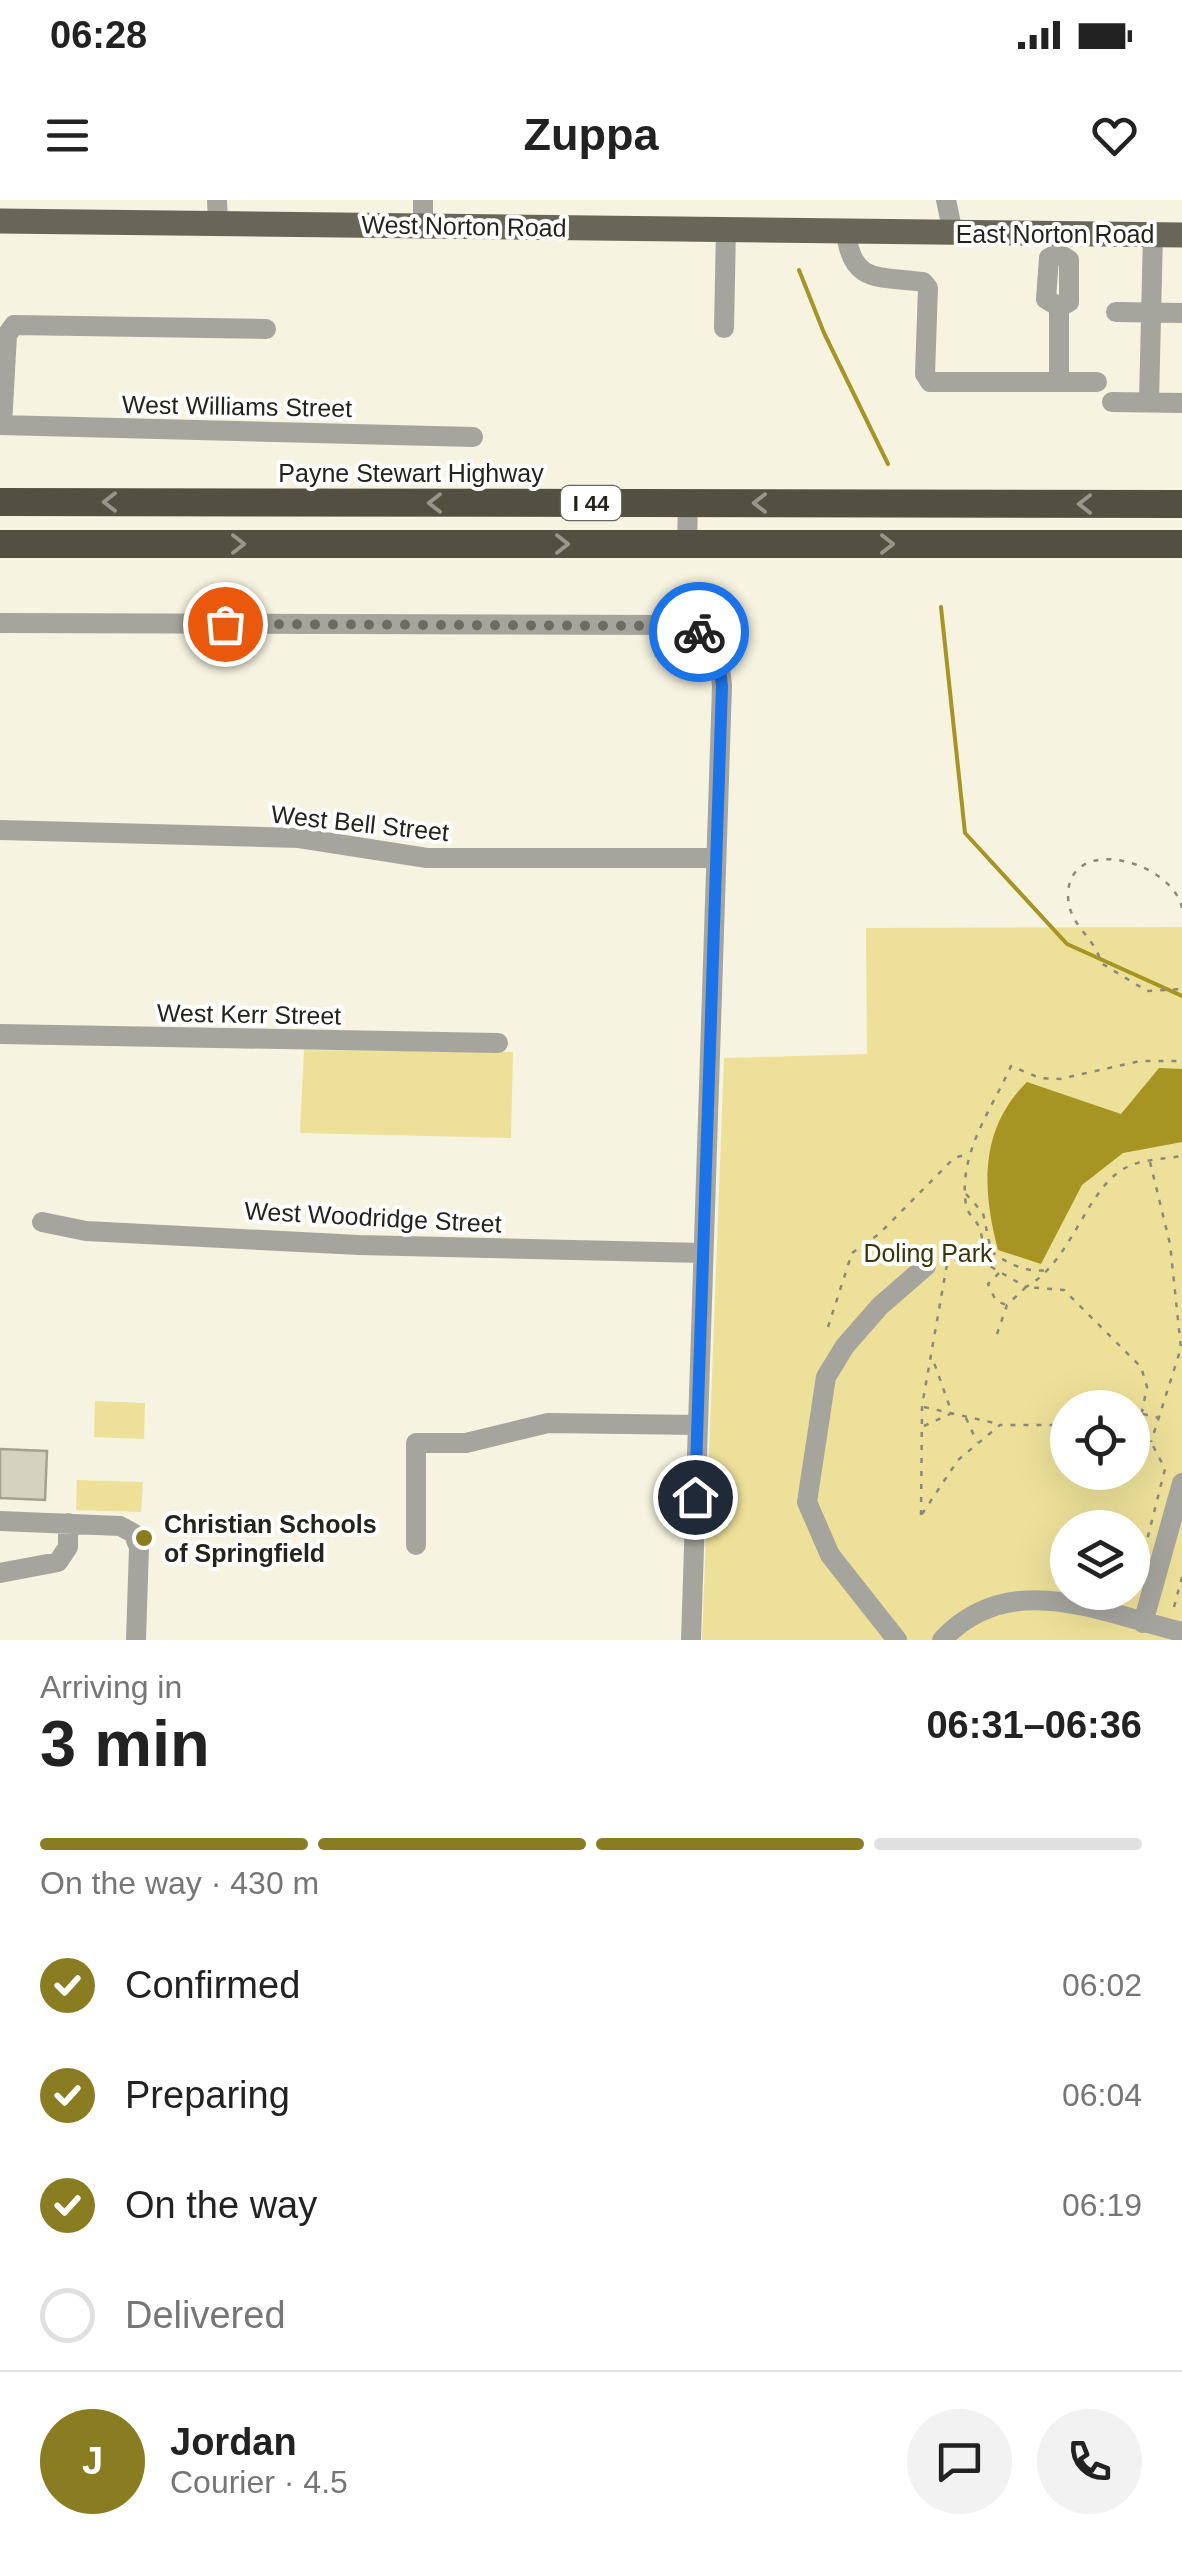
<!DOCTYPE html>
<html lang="en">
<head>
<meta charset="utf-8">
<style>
  body { margin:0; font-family:Arial,sans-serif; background:#f2f2f2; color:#222; height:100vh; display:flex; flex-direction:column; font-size:38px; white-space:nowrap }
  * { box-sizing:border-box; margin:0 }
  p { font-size:32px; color:#767676 }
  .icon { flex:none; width:55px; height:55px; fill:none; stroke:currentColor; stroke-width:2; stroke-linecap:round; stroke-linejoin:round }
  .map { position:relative; height:1440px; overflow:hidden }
  .sheet { display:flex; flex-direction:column; background:#fff; flex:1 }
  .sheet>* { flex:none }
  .buttons { position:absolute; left:1050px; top:1190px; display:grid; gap:20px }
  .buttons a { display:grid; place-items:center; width:100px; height:100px; border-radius:50%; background:#fff; box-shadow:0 10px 40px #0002; font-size:50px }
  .pin { position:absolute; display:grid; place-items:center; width:85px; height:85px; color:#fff; margin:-42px; border:5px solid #fff; border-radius:50%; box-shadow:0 2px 10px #0007 }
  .courier { position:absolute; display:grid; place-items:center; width:100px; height:100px; margin:-50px; border:8px solid #1a73e8; border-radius:50%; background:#fff; color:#222; box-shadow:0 2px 12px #0007 }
  .overview em { font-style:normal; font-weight:700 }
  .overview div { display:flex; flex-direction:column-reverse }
  .overview { display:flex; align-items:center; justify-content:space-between; height:170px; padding:0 40px }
  h1 { font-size:65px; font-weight:700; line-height:75px }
  .bar { display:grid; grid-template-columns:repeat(4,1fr); gap:15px 10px; align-content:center; height:120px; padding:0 40px }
  .bar i { height:12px; border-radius:8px; background:#e0e0e0 }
  .bar .active { background:#8a7c21 }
  .bar p { grid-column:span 4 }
  .line { display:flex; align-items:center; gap:25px; padding:0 40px; border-top:2px solid #e0e0e0 }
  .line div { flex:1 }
  .round { display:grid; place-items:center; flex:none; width:105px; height:105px; border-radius:52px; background:#f2f2f2 }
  ol { padding:0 40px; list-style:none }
  li { display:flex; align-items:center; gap:30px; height:110px }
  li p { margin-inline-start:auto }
  li .icon { padding:10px; border-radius:50%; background:#8a7c21; color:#fff; stroke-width:4 }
  li:last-child { color:#767676 }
  li i { width:55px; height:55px; border:5px solid #e0e0e0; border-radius:50% }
  .status { display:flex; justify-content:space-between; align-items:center; height:70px; padding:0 50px; background:#fff; direction:ltr }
  .status svg { height:28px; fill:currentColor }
  header { display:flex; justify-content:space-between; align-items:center; height:130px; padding:0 40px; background:#fff; font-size:45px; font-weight:700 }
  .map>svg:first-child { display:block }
</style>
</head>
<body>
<div class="status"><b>06:28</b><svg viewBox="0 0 49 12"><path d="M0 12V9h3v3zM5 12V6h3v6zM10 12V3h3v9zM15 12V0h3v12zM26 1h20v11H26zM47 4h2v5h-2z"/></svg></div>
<header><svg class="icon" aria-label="menu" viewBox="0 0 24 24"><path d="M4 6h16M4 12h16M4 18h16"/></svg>Zuppa<svg class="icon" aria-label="heart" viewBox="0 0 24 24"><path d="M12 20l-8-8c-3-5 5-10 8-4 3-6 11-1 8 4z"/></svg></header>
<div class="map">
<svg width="1182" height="1440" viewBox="0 0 1182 1440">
  <rect width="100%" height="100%" fill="#f6f3e0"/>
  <path fill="#ede199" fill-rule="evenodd" d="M1182,727V1440H702L724,858L867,854L866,728ZM1068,1208H1132V1272H1068ZM1068,1328H1132V1392H1068Z
    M304,850L513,852L511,938L300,933Z
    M95,1201L145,1203L144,1239L94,1237Z
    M77,1280L143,1282L141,1312L76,1310Z"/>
  <path fill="#a69423" d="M1159,868L1182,869V942L1123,953L1082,985L1041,1064L998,1050C982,989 979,929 1027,882L1121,914Z"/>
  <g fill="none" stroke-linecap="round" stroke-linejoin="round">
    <path stroke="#a69423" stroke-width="4" d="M799,70L824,133L888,264
      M941,407L965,633L1067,744L1182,796"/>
  </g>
  <path fill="#d5d2bf" stroke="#a4a18f" stroke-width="2.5" d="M0,1249L47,1251L45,1300L0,1298Z"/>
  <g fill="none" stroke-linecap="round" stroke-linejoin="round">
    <path stroke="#8b897d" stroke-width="2.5" stroke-dasharray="5 8" stroke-linecap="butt" d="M1182,708C1172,661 1069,633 1068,695C1068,726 1095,736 1101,763L1147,791L1182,789
      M1150,962L1170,1044L1181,1148L1151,1242
      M966,994L983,1013L991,1051C1007,1064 1027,1073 1048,1070
      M942,1063L974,1057L1026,1087C1073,1061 1086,987 1127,967C1143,959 1165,959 1182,956
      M986,1064C984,1052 983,1036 978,1025C974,1017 968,1015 966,1005C958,953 991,911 1011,866L1040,878L1060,879L1140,861H1182
      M999,1073L988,1084L996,1101L1007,1105
      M828,1127L852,1053L879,1034L954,958L968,954
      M997,1134L1007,1105L1026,1087L1064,1090L1141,1167L1147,1187L1137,1236
      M924,1207L999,1224
      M1143,1214L1159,1218
      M966,1218L977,1242
      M924,1226L952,1213L933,1160
      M1132,1234L1150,1240L1165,1269L1140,1368
      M922,1314L958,1260L1000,1225H1068
      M921,1315L922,1206L947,1064
      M1174,1407L1182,1377"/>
    <path stroke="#a6a59d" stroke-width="20" d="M217,0L218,23
      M946,0L953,33
      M423,26V0
      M846,31C851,84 878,76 923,82L928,88L925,174L930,182H1097
      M1057,34L1058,53L1049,58L1046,99L1059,107L1069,102V60L1058,53
      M1059,107V181
      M1116,112L1182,113
      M724,128L726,29
      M1112,202L1182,203
      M1149,202L1153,34
      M0,225L473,237
      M2,225L7,135L14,125L266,129
      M687,344L688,303
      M0,423L669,425C709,429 719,448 722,486L691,1440
      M0,630L299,638L427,658H715
      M0,834L498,843
      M42,1022L86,1031L359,1045L703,1053
      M0,1321L120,1326L133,1333L139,1347L136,1440
      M416,1345V1243H466L548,1223L697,1225
      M0,1373L58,1362L68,1347V1323
      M1143,1423L1182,1283
      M897,1440L830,1355L807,1302L826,1177L845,1146L880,1106L926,1066
      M942,1440C1010,1367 1101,1413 1182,1432"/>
    <path stroke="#686658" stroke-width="25" d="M0,21L1182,35"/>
    <path stroke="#525040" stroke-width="28" d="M0,302L1182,304
      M0,344H1182"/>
  </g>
  <defs><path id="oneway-chevron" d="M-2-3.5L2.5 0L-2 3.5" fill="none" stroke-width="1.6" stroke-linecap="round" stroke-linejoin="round" transform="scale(2.5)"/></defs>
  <g stroke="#97968c">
    <use href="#oneway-chevron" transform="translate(110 302) rotate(-180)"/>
    <use href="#oneway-chevron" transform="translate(435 303) rotate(-180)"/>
    <use href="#oneway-chevron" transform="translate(760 303) rotate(-180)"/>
    <use href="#oneway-chevron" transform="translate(1085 304) rotate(-180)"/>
    <use href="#oneway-chevron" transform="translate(238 344)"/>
    <use href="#oneway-chevron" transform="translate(562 344)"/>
    <use href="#oneway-chevron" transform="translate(887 344)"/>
  </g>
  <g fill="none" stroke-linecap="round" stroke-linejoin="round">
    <path stroke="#6e6c61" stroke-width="10" stroke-dasharray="0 18" d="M225,424L668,426L699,432"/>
    <path stroke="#1a73e8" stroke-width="12" d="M695,1297L722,486L718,453L699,432"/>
  </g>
  <circle fill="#8a7c21" stroke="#fff" stroke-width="4" cx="144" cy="1338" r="10"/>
  <g text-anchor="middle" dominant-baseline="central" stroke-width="8" stroke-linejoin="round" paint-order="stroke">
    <rect fill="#fff" stroke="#666560" stroke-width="2.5" x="561" y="286" width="60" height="34" rx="8"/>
    <g font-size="22" font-weight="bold" fill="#24231c">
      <text x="591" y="303">I 44</text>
    </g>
    <g font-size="25" fill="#24231c" stroke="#fff">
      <text transform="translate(464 26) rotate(1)">West Norton Road</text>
      <text x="1055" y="34">East Norton Road</text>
      <text transform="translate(237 206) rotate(1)">West Williams Street</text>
      <text x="411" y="273">Payne Stewart Highway</text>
      <text transform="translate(360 623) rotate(6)">West Bell Street</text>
      <text transform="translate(249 814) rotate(1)">West Kerr Street</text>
      <text transform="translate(373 1017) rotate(3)">West Woodridge Street</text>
    </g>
    <g font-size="25" fill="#3c3506" stroke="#fff">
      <text x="928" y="1053">Doling Park</text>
    </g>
    <g font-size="25" font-weight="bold" fill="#24231c" stroke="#fff" text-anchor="start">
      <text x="164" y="1324">Christian Schools<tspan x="164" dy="29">of Springfield</tspan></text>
    </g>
  </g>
</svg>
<div class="buttons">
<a><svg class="icon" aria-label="locate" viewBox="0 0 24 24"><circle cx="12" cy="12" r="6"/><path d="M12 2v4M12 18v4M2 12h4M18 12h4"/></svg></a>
<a><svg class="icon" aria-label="layers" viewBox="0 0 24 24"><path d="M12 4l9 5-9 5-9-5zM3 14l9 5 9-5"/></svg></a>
</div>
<div class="pin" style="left:225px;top:424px;background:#ea580c"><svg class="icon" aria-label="bag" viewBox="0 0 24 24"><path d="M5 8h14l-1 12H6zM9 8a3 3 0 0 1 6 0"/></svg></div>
<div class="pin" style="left:695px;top:1297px;background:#1f2937"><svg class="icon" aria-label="home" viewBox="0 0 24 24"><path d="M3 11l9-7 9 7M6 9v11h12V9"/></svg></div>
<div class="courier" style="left:699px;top:432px"><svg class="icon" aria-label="bike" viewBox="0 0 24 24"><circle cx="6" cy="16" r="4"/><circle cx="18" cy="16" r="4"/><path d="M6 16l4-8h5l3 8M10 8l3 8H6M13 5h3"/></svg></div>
</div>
<section class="sheet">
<div class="overview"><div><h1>3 min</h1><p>Arriving in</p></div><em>06:31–06:36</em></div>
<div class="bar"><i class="active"></i><i class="active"></i><i class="active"></i><i></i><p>On the way · 430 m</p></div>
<ol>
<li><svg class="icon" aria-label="check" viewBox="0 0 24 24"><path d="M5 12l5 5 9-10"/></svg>Confirmed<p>06:02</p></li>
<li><svg class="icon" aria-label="check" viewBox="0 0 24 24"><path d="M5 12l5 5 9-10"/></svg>Preparing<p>06:04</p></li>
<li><svg class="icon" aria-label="check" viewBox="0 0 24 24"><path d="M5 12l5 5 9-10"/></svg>On the way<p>06:19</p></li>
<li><i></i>Delivered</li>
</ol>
<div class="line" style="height:180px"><b class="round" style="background:#8a7c21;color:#fff">J</b><div><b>Jordan</b><p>Courier · 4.5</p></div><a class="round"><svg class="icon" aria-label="chat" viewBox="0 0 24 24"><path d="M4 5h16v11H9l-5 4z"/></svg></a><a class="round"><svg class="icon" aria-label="phone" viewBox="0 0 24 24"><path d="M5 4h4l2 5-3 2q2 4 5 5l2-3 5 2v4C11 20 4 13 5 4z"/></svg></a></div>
</section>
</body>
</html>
